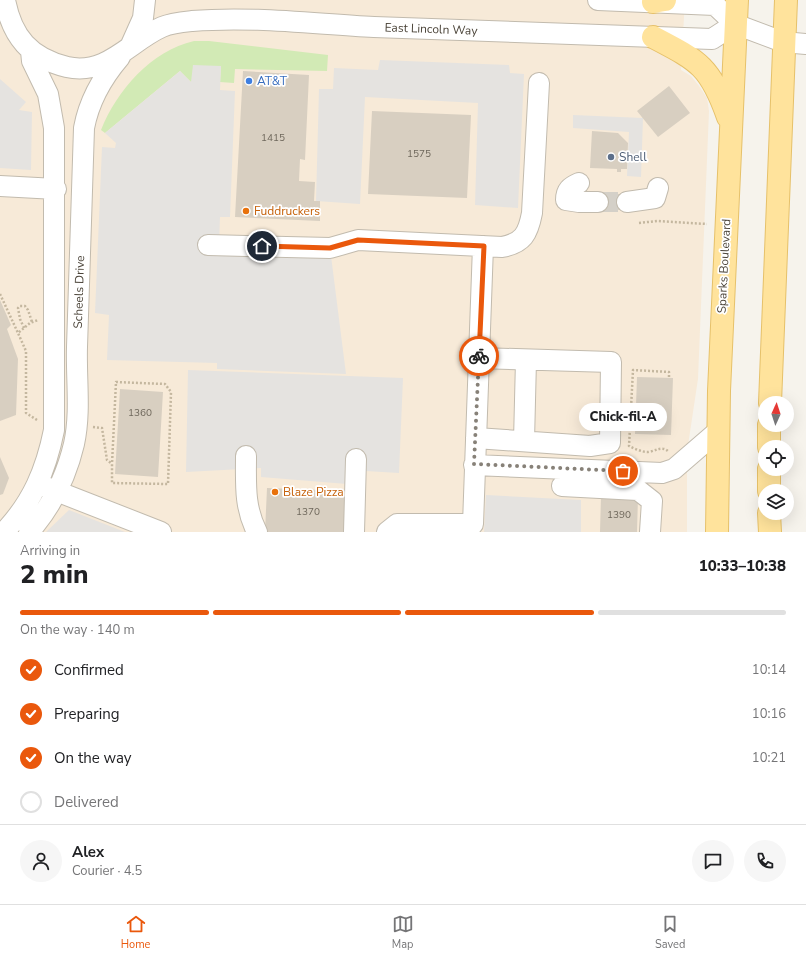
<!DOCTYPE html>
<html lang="en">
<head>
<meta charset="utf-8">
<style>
  body { margin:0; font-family:"Nunito Sans",sans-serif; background:#f6f6f6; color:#202124; height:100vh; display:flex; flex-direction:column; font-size:15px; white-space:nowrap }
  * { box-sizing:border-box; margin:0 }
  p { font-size:13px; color:#757577 }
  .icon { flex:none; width:22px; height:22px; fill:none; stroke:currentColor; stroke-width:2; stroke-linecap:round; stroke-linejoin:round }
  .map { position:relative; height:532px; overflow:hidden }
  .side { display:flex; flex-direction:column; background:#fff; flex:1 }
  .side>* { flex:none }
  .needle { width:26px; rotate:3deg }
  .fabs { position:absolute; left:758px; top:396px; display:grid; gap:8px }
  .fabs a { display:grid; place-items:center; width:36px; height:36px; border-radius:50%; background:#fff; box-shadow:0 4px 16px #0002; font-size:20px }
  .pin { position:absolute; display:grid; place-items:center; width:34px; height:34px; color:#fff; margin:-17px; border:2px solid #fff; border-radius:50%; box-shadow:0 1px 4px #0007 }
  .courier { position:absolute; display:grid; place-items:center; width:40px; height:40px; margin:-20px; border:3px solid #ea580c; border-radius:50%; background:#fff; color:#222; box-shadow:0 1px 5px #0007 }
  .bubble { position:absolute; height:28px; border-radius:14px; background:#fff; box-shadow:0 4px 16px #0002; font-size:13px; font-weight:800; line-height:28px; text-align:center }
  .headline em { font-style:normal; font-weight:800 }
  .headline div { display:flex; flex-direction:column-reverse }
  .headline { display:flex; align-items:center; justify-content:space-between; height:68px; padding:0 20px }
  h1 { font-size:26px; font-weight:800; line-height:30px }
  .bar { display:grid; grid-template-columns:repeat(4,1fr); gap:6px 4px; align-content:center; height:48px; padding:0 20px }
  .bar i { height:5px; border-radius:3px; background:#e0e0e0 }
  .bar .selected { background:#ea580c }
  .bar p { grid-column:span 4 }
  .line { display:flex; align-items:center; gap:10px; padding:0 20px; border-top:1px solid #e0e0e0 }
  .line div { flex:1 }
  .round { display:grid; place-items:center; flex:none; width:42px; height:42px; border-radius:21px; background:#f6f6f6 }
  ol { padding:0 20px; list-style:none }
  li { display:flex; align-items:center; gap:12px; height:44px }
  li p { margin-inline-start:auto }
  li .icon { padding:4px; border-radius:50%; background:#ea580c; color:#fff; stroke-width:4 }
  li:last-child { color:#757577 }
  li i { width:22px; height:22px; border:2px solid #e0e0e0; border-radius:50% }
  .menu { display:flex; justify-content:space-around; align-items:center; height:56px; border-top:1px solid #e0e0e0; background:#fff; font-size:11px; color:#757577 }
  .menu a { display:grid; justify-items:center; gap:2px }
  .menu .selected { color:#ea580c }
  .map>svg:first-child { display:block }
</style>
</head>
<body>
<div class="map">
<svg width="806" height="532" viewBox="0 0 806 532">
  <rect width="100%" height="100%" fill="#f6f3ec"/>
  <path fill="#f7ead8" d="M0,0H685L681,70L691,76L699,86L707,98L709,111L698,379L687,452V532H0Z"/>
  <path fill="#d2eab5" d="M194,41H209L328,55L327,71L235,69L234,83L220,82L221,66L191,82L180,71L105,133L101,130C117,90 151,51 194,41Z"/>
  <path fill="#e5e3e0" d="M380,60L509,65L510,73L524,74L518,208L475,205L478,103L365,97L360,204L316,201L319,89H333L334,68L378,70Z
    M193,65L221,66L220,90L235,91L230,217H220L219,245L330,248L346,374L217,369V363L107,360L109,315L95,313L102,147L115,148L116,143L105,133L180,71L191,82Z
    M0,79L26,102L19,110L32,112L31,170L0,168Z
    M573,115L643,118L641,177L627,176L629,132L573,128Z
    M188,370L403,378L399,473L349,470L347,484L261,477V468L186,472Z
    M486,495L581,500V532H484Z
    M69,510L125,532H46Z"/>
  <path fill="#d8cfc1" d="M243,71L309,75L305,160L300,159L299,181L315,182L314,201H320V221L235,217Z
    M669,86L690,113L658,137L637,111Z
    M372,111L471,115L467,198L368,194Z
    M592,131L618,133L628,143L627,169H621V172H617V169L590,168Z
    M597,194H624L623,210L597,209Z
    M0,300L11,325L7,329L18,359L16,415L0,421Z
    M637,377L673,378L671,435L635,434Z
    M120,389L163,392L158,477L115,474Z
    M0,457L9,478L3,494L0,495Z
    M267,488L350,491L348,532H265Z
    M601,496L638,497L637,532H600Z"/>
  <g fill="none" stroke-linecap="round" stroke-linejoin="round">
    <path stroke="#d4d0c8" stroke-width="20" stroke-dasharray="20 10" stroke-linecap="butt" d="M598,202H627"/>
    <defs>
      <path id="minor" d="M5,0C12,37 30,58 67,67C107,76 130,41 162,27C171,23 182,22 192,21C252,16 314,24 374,27C487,32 599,34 712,39L735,24
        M598,0L715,5L735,24L783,42L806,44
        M130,47L143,18L145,0
        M579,183C570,187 566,190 566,200L579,202H598
        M0,186L56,189
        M627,202L655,198L658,188
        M208,245L330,248L358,240L502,247C523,243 528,234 532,213L539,83
        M476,438L590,446L610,443L611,362L479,358
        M524,441L526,360
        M246,456C246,483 244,507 257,532
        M474,465L662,473L674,469L718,431
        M562,486L638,490L652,501L650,532
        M46,487L161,532
        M4,532C32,503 46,470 54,430V128L48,94L32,61L31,51
        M29,532C52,506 66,478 74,444C81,412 76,379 77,347C79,274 81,201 84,128C89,101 102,78 120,57
        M354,532L356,459
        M387,532L397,524H473L483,246"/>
      <path id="major" d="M653,2L665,0
        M653,37C699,61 710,66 728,117
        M770,403L786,0
        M769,447V425
        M769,469V491
        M769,513L770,532
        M717,532L719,391L737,0"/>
    </defs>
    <use href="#minor" stroke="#c2bbae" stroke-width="22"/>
    <use href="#major" stroke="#e6c16a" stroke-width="24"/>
    <path stroke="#c4b79f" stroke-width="2.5" stroke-dasharray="2 2" stroke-linecap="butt" d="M639,223L657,221L707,224
      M0,294L18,333
      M24,328L20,319L18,308L20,306H25L28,310L32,322
      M669,377V372L633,370L629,446C635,449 642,452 648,452C656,451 662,445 669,452
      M37,420L26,413V351L18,333L30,323L38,320
      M93,427L102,428L107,460L112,464V483L168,484L171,392L165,384L116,382L112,464"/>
    <use href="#minor" stroke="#fff" stroke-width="20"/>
    <use href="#major" stroke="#ffe39c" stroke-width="22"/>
  </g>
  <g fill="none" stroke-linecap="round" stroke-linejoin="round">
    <path stroke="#878178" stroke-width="4" stroke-dasharray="0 7.2" d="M479,356L474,464L623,471"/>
    <path stroke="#ea580c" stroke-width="5" d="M262,246L330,248L358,240L484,246L479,356"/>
  </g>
  <circle fill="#3f7fe0" stroke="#fff" stroke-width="1.5" cx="249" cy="81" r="4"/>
  <circle fill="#5c6f8a" stroke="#fff" stroke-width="1.5" cx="611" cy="157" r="4"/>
  <g fill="#e8710a" stroke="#fff" stroke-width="1.5">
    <circle cx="246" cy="211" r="4"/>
    <circle cx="275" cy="492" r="4"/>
  </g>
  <g text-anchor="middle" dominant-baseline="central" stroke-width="3.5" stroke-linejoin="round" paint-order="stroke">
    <g font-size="10" fill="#6e675b">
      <text x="273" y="138">1415</text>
      <text x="419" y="154">1575</text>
      <text x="140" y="413">1360</text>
      <text x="308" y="512">1370</text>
      <text x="619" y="515">1390</text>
    </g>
    <g font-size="12" fill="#4b4439" stroke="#fff">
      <text transform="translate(431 29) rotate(2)">East Lincoln Way</text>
      <text transform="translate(724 266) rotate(-87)">Sparks Boulevard</text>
      <text transform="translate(79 292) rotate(-88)">Scheels Drive</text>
    </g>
    <g font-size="12" fill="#366cbe" stroke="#fff" text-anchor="start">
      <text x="257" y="81">AT&amp;T</text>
    </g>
    <g font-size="12" fill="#4e5e75" stroke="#fff" text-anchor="start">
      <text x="619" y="157">Shell</text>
    </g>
    <g font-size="12" fill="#c56008" stroke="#fff" text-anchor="start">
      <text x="254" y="211">Fuddruckers</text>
      <text x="283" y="492">Blaze Pizza</text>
    </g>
  </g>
</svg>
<div class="fabs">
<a><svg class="needle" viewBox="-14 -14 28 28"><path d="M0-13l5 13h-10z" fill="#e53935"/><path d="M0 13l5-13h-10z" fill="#757577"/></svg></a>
<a><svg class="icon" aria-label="locate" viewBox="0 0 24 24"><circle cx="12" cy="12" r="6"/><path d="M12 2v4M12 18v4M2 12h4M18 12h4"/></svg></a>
<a><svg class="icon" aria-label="layers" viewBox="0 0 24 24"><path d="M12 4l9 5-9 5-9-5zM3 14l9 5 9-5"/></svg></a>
</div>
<div class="pin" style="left:623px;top:471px;background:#ea580c"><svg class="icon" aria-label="bag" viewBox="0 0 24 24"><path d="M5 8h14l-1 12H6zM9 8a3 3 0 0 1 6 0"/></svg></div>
<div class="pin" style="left:262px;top:246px;background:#1f2937"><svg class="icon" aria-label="home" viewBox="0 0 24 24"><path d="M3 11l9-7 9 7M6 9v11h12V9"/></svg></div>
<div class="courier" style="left:479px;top:356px"><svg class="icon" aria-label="bike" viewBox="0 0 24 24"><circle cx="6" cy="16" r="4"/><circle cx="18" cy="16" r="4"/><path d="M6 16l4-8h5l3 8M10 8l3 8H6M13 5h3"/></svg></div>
<div class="bubble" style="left:579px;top:403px;width:88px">Chick-fil-A</div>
</div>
<section class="side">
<div class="headline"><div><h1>2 min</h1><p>Arriving in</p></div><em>10:33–10:38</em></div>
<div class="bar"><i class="selected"></i><i class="selected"></i><i class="selected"></i><i></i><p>On the way · 140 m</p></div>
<ol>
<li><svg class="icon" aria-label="check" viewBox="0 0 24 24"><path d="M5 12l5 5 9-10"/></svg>Confirmed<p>10:14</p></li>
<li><svg class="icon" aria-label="check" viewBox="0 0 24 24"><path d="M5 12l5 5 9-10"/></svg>Preparing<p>10:16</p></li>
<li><svg class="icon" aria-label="check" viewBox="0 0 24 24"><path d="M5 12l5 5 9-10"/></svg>On the way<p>10:21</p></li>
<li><i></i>Delivered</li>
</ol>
<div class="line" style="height:72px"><a class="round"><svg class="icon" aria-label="person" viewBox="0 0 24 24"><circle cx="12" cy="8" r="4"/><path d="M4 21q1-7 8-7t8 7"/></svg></a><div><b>Alex</b><p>Courier · 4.5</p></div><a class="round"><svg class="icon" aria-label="chat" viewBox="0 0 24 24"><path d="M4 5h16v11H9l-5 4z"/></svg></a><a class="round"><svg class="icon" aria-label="phone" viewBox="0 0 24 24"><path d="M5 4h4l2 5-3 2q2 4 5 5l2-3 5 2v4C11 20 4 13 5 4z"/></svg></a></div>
</section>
<nav class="menu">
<a class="selected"><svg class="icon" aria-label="home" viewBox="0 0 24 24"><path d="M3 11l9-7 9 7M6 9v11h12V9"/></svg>Home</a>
<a><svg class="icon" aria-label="map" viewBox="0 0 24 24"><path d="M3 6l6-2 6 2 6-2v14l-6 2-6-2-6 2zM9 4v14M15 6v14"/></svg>Map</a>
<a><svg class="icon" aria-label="saved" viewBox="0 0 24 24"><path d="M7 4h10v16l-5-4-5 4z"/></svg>Saved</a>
</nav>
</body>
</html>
